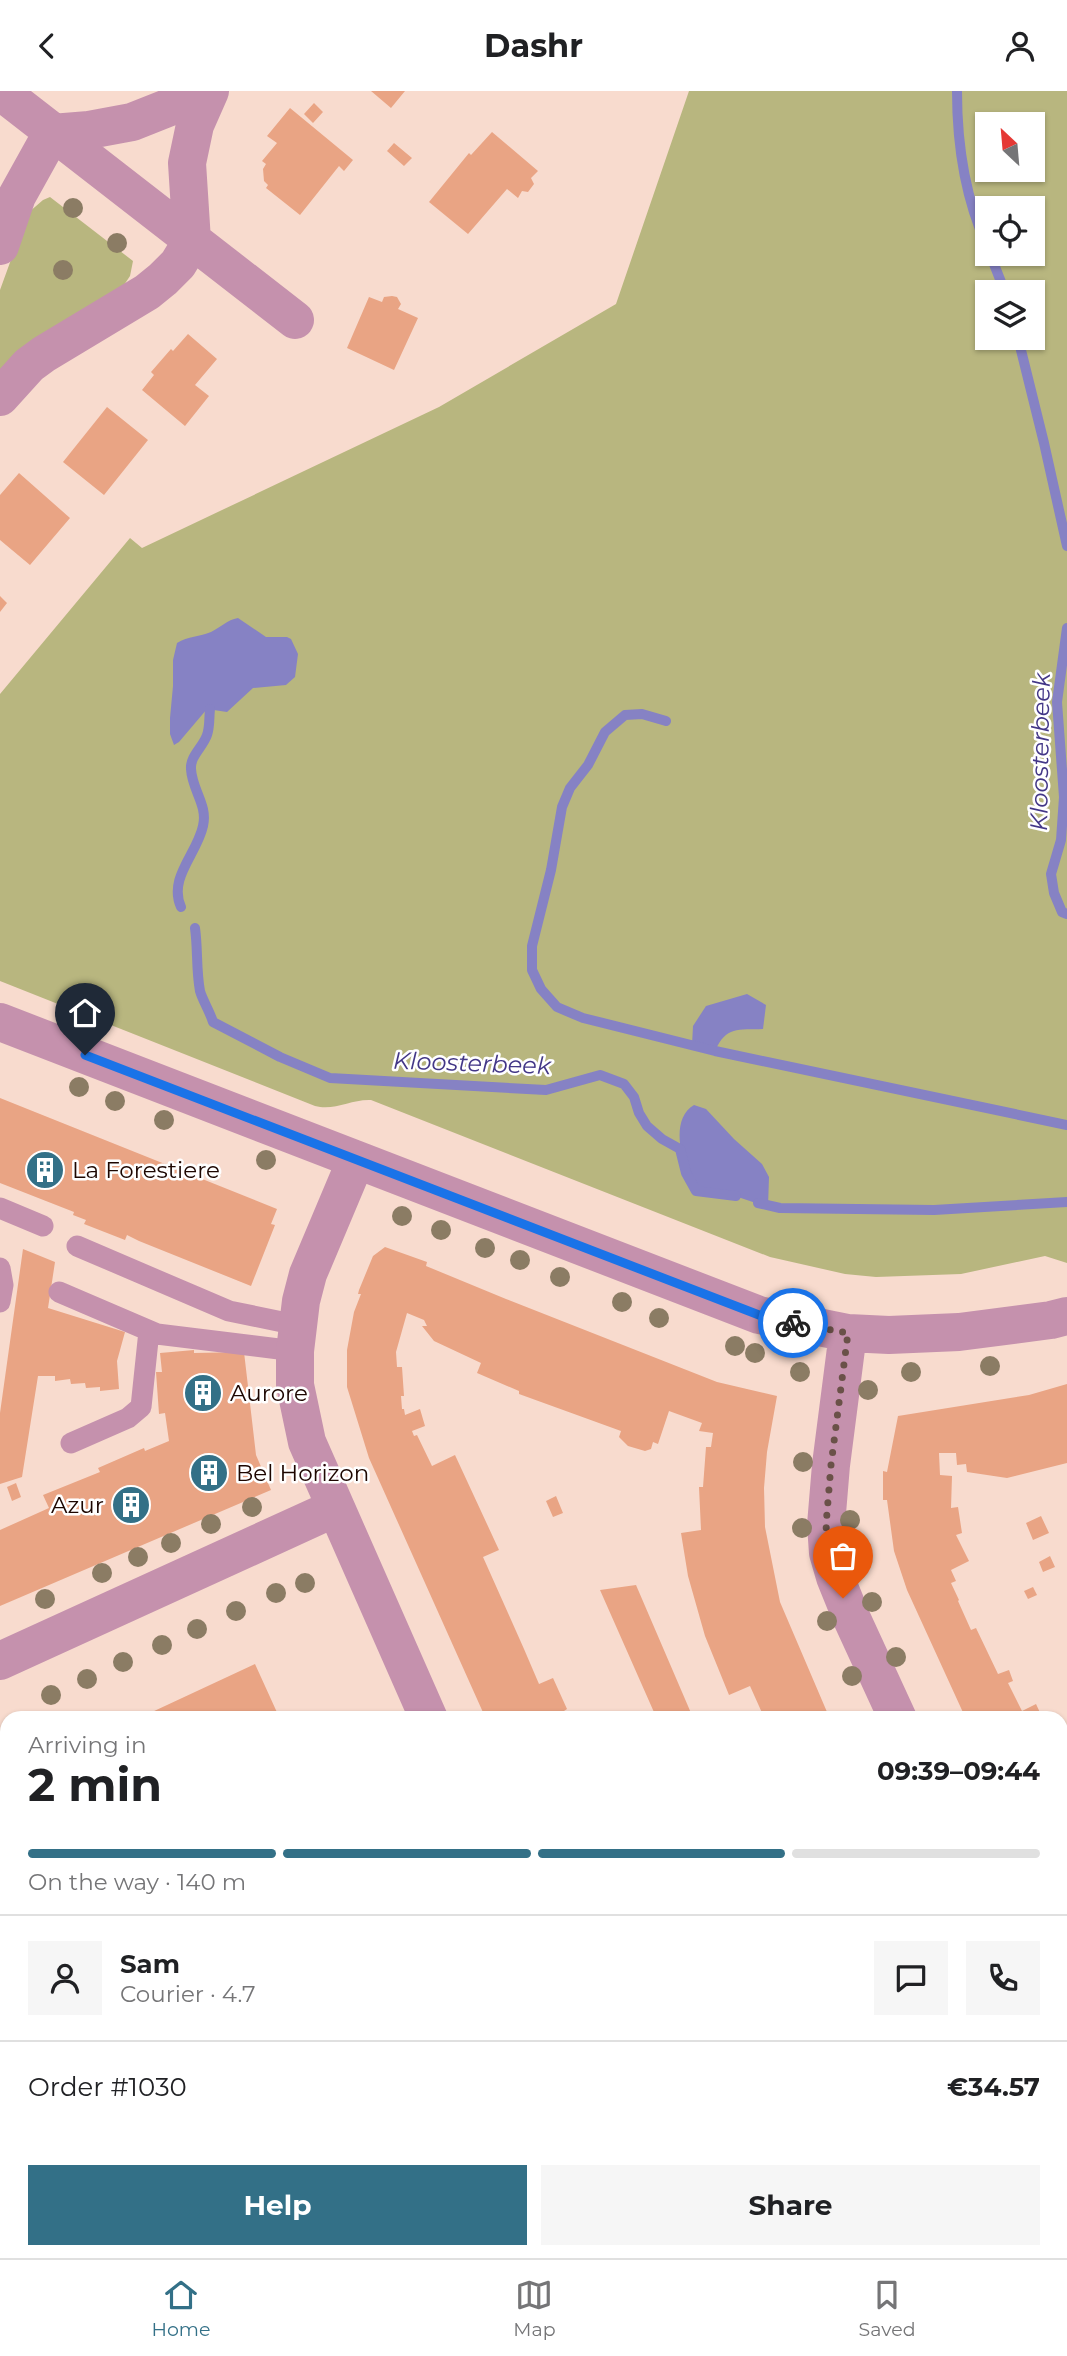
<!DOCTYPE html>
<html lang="en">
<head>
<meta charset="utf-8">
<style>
  body { margin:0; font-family:Montserrat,sans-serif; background:#f6f6f6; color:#202124; height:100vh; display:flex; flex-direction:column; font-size:26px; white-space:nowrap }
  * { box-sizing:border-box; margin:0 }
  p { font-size:23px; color:#757577 }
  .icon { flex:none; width:38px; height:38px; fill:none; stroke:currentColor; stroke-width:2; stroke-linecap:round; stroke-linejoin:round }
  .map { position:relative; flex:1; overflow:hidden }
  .details { position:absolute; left:0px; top:1620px; width:1068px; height:548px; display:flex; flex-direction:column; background:#fff; border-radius:21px 21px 0 0; box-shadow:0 2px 5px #0004 }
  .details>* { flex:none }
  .needle { width:46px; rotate:334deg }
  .fabs { position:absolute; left:975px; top:21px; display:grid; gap:14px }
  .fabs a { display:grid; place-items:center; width:70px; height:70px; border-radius:0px; background:#fff; box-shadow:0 2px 5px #0004; font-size:35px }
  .pin { position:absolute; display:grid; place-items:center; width:60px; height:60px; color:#fff; margin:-72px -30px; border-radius:50% 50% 50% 0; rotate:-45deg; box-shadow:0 0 7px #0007 }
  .pin .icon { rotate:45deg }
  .courier { position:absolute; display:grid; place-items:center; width:70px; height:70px; margin:-35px; border:5px solid #1a73e8; border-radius:50%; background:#fff; color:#222; box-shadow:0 2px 9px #0007 }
  .overview em { font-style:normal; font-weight:700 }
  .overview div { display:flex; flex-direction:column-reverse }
  .overview { display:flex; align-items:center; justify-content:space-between; height:119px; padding:0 28px }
  h1 { font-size:46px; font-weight:700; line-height:52px }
  .bar { display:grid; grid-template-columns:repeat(4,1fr); gap:10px 7px; align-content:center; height:84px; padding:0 28px }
  .bar i { height:9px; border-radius:5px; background:#e0e0e0 }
  .bar .active { background:#337087 }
  .bar p { grid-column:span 4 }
  .line { display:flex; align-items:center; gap:18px; padding:0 28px; border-top:2px solid #e0e0e0 }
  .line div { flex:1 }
  .round { display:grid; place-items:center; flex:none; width:74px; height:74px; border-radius:0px; background:#f6f6f6 }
  .cta { display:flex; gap:14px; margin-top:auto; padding:14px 28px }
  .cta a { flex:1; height:80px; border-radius:0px; background:#337087; color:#fff; font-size:28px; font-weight:700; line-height:80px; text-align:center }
  .cta a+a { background:#f6f6f6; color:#202124 }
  header { display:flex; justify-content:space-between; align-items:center; height:91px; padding:0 28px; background:#fff; font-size:32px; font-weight:700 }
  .menu { display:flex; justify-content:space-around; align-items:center; height:98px; border-top:2px solid #e0e0e0; background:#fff; font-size:19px; color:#757577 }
  .menu a { display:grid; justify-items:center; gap:4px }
  .menu .active { color:#337087 }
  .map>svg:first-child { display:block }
</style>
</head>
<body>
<header><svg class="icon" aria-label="back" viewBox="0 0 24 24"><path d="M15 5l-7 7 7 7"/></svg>Dashr<svg class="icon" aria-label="person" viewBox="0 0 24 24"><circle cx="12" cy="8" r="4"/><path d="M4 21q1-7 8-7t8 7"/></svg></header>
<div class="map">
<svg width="1067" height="2167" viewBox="0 0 1067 2167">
  <rect width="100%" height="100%" fill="#f8dbce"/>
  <path fill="#facbb5" d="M354,2161H477L480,2167H340Z"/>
  <path fill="#b8b67f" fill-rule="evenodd" d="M689,0H1067V1172L1045,1165L961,1183L876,1186L845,1183L770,1166L371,1009C351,1008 335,1020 315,1015L0,890V603L130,447L142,457L439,316L616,213ZM987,33H1032V79H987ZM987,117H1032V163H987ZM987,201H1032V247H987Z
    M50,106L133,170L130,185L122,197L0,284V199L28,122L43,109Z"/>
  <path fill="#8682c4" d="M238,527L266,546H287L291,548L298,563L295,586L286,594L253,597L227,621L207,618L179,651L174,654L170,643V627L173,595V569L177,552C188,545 200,546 211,541C221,536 227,529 238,527Z
    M747,903L766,914L763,938C738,939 726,935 715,960L692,954L693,935L706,915Z
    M694,1014L706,1018L734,1048L762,1073L769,1086L768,1116L729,1103L696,1100C684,1079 667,1030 694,1014Z"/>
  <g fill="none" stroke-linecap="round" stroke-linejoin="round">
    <path stroke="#8682c4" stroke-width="10" d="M957,0C957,53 965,107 987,155
      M990,163L1005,201
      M1018,247L1044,352L1067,455
      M1067,537L1057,611L1064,706L1061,749L1051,783L1054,802L1062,821L1067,823
      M666,630L642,623L625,624L605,641L588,674L570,697L562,716L551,779L532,855V879L541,898L557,916L583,927L715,960L1067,1034
      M181,816C168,787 197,763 203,735C208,714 192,699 191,678C190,665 203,656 207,644C210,636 209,626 210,618
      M195,837C198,858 196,879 200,900C202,908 210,921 213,931L280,966L330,987L546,999L600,984L624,993L634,1006L639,1022L647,1035L662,1048L680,1058L686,1082L696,1100L736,1105
      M758,1112L780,1117L934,1119L1067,1111"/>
  </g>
  <path fill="#e9a484" d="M371,0H405L391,17Z
    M314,12L323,21L313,32L304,23Z
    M290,17L353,69L344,80L339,75L300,124L266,97L268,94L264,90L263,78L266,73L262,70L277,52L267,45Z
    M492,41L538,80L531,87L534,93L528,101L522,100L518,107L507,98L468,143L429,111L469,62L471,64Z
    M394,52L412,67L404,75L387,60Z
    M392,205L397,206L401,213L398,218L418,227L394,279L347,257L369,206L382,211L384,206Z
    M188,243L217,268L195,294L209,305L185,335L142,299L154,284L151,281L171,258L173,260Z
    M107,316L148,349L104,404L63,371Z
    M19,382L70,427L30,474L0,449V404Z
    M0,505L7,512L0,521Z
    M0,1007L277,1118L271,1133L275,1134L251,1195L139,1150L127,1144L125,1149L84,1133L86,1129L73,1124L74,1121L0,1092Z
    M385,1156L427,1171L426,1175L506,1208L717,1291L777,1305L767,1361L764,1397L765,1436L780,1511L830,1628H762L760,1625L763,1624L750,1595L729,1604L705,1545L688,1485L681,1442L701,1439L699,1396H703L706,1356H711L713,1342L699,1340L702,1332L669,1320L658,1353L653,1351L651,1358L645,1360L628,1355L619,1346L621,1340L519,1303V1300L477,1282L481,1272L434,1250L422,1235H427L424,1229L407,1222L396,1261L397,1276H402L404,1305H401L402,1318H404L405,1324L420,1318L425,1335L412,1340L414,1345L417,1344L432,1375L455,1364L499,1459L483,1466L524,1558L539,1593L553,1587L567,1618L561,1622L563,1628H486L369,1367L347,1296V1259L354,1221L361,1203H358L359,1199L373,1165Z
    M23,1158L55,1171L48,1217L125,1241L117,1270L119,1298L100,1300V1296L86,1297L85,1292L71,1293L70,1288L55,1290V1285H38L22,1386L0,1393V1322Z
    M194,1259V1262L244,1261L256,1364L271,1399L0,1515V1439L49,1417L43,1404L100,1381L98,1377L144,1357L145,1360L169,1350L165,1322L159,1323L156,1281H162L160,1262Z
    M1067,1293V1372L1007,1387L967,1381L966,1373L957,1374L956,1362H939L940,1384L952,1385L951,1417L958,1416L962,1442L956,1444L969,1470L951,1479L956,1490L951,1492L959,1509L958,1510L971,1539L976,1537L998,1583L1009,1579L1013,1590L1008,1592L1022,1620L1036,1613L1043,1628H966L907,1499L894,1460L887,1409H883V1380L887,1381L898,1325L1029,1304Z
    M16,1392L21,1406L12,1410L7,1396Z
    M556,1405L563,1422L553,1426L546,1410Z
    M1041,1425L1049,1442L1033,1449L1026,1432Z
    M1050,1465L1055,1476L1043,1481L1039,1471Z
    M636,1494L691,1622L679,1628H657L600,1499Z
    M1033,1496L1037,1504L1028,1508L1024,1500Z
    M255,1573L280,1628H137Z
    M1060,1664L1067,1677V1846L1060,1832Z
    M7,2069V2155L0,2154V2071Z
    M1060,2126L1067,2140V2167H955L952,2161H1060Z
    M13,2161H57V2167H11Z
    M168,2161H246L240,2167H163Z
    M247,2161H264L256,2167H252Z
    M531,2161H588L590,2167H524L523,2164Z
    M699,2161H755L757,2167H701Z
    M908,2161H938L940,2167H911Z"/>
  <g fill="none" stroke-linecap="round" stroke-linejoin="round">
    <path stroke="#c591ad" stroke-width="21" d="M0,1117L43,1135
      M77,1155L229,1220L297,1234
      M0,1177L3,1194L0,1211
      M59,1201L157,1243L295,1260
      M71,1352L128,1327L141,1316L149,1240"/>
    <path stroke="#c591ad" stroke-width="38" d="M0,0L295,229
      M52,42L89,39L132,31L210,0
      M192,150L187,72L195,34L210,0
      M0,155L17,105L52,42
      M0,306L29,274L44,263L147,201L163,188L178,173L192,150
      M0,931L759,1224L848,1242L889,1244L959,1241L1051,1229L1067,1225
      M356,1069L308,1183L301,1210L295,1260V1294L307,1351L429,1628
      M848,1242L831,1374L826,1434L828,1462L835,1486L852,1528L898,1628
      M0,1570L335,1417
      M0,1856L7,1872
      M1060,1973L1067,1987
      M0,2033L7,2031
      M644,2161L645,2167
      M102,2167L103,2161"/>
  </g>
  <g fill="#8b7c64">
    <circle cx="73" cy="117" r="10"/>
    <circle cx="117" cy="152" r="10"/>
    <circle cx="63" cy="179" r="10"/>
    <circle cx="79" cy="996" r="10"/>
    <circle cx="115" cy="1010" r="10"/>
    <circle cx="164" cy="1029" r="10"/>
    <circle cx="266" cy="1069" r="10"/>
    <circle cx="402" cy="1125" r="10"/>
    <circle cx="441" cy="1139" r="10"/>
    <circle cx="485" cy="1157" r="10"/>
    <circle cx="520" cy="1169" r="10"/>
    <circle cx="560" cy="1186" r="10"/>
    <circle cx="622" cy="1211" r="10"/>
    <circle cx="659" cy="1227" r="10"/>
    <circle cx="735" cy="1255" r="10"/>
    <circle cx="755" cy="1262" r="10"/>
    <circle cx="990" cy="1275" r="10"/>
    <circle cx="800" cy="1281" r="10"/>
    <circle cx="911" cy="1281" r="10"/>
    <circle cx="868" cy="1299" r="10"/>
    <circle cx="803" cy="1371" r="10"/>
    <circle cx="252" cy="1416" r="10"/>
    <circle cx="850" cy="1429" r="10"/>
    <circle cx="211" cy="1433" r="10"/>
    <circle cx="802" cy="1437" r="10"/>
    <circle cx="171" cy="1452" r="10"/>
    <circle cx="138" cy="1466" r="10"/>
    <circle cx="102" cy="1482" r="10"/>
    <circle cx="305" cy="1492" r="10"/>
    <circle cx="276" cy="1502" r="10"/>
    <circle cx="45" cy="1508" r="10"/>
    <circle cx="872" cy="1511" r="10"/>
    <circle cx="236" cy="1520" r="10"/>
    <circle cx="827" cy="1530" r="10"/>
    <circle cx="197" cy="1538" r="10"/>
    <circle cx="162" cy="1554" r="10"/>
    <circle cx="896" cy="1566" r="10"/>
    <circle cx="123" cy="1571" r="10"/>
    <circle cx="852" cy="1585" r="10"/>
    <circle cx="87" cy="1588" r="10"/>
    <circle cx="51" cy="1604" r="10"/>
  </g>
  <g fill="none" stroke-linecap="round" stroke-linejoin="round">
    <path stroke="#6a5148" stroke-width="7" stroke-dasharray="0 12.6" d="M793,1232L848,1242L831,1374L826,1434L828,1462L843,1507"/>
    <path stroke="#1a73e8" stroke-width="9" d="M85,964L759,1224L793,1232"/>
  </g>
  <defs>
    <symbol id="building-disc" viewBox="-11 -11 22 22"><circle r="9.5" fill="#337087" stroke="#fff"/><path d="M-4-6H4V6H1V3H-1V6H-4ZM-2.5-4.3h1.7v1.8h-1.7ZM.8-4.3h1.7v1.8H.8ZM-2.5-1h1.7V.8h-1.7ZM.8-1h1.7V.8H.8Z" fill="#fff"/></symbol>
  </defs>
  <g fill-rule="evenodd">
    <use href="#building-disc" x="23" y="1057" width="44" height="44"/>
    <use href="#building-disc" x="181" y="1280" width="44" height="44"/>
    <use href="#building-disc" x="187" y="1360" width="44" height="44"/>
    <use href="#building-disc" x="109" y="1392" width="44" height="44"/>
  </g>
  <g text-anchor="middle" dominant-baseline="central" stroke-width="5" stroke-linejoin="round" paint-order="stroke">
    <g font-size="23" fill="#1d0600" stroke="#fff" text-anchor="start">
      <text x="72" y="1079">La Forestiere</text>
      <text x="230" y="1302">Aurore</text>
      <text x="236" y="1382">Bel Horizon</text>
      <text x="104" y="1414" text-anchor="end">Azur</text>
    </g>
    <g font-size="24" font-style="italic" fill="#433787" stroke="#fff">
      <text transform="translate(1040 661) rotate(-89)">Kloosterbeek</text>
      <text transform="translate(472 972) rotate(2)">Kloosterbeek</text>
    </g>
  </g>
</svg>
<div class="fabs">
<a><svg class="needle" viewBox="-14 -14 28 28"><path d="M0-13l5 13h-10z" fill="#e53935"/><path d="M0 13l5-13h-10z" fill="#757577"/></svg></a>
<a><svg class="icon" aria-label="locate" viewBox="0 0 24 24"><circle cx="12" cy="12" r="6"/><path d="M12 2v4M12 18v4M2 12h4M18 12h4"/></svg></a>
<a><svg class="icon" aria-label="layers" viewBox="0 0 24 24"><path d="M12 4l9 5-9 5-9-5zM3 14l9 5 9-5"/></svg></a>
</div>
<div class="pin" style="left:843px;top:1507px;background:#ea580c"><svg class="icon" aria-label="bag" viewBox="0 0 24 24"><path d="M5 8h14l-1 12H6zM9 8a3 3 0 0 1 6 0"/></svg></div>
<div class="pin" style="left:85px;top:964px;background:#1f2937"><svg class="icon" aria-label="home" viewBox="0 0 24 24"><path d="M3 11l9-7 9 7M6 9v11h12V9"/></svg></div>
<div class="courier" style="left:793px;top:1232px"><svg class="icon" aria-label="bike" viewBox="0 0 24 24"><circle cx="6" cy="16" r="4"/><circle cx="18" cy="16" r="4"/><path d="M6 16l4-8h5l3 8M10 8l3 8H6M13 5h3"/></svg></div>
<section class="details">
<div class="overview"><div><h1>2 min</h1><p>Arriving in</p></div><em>09:39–09:44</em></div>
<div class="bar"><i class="active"></i><i class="active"></i><i class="active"></i><i></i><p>On the way · 140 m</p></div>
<div class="line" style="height:126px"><a class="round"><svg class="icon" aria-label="person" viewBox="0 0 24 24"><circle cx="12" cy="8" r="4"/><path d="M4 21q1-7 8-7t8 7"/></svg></a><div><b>Sam</b><p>Courier · 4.7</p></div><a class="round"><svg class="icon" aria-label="chat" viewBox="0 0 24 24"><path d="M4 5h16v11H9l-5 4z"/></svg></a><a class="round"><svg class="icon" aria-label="phone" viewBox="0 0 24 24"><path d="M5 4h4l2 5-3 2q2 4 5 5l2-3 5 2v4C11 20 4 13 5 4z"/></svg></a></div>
<div class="line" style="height:91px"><div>Order #1030</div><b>€34.57</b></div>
<div class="cta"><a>Help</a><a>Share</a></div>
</section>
</div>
<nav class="menu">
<a class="active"><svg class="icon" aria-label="home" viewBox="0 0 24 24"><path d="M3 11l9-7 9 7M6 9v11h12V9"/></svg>Home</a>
<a><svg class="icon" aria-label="map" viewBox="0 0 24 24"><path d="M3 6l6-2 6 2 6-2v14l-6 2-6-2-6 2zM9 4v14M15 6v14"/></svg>Map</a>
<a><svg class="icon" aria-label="saved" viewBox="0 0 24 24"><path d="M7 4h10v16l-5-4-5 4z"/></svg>Saved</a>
</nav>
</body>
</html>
